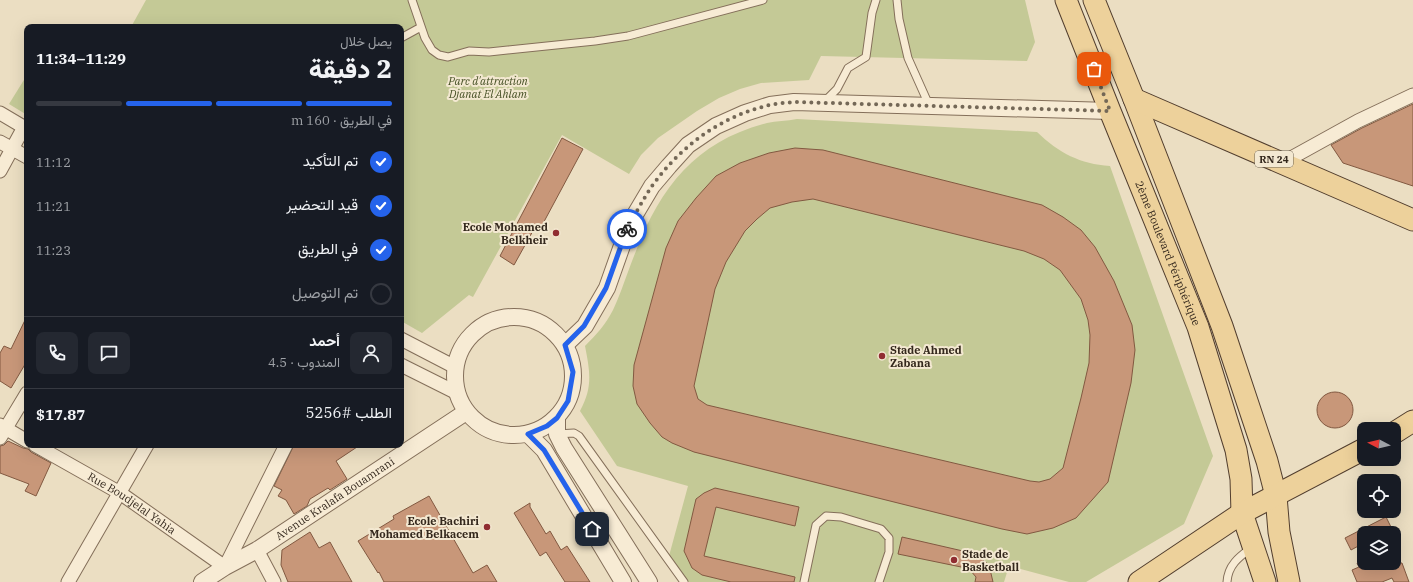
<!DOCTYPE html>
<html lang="ar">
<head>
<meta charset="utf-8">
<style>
  body { margin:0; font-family:"IBM Plex Serif",Vazirmatn,serif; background:#242831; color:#f1f3f6; direction:rtl; height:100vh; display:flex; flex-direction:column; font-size:15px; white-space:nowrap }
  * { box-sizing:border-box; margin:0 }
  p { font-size:13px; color:#9ea1a6 }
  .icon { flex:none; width:22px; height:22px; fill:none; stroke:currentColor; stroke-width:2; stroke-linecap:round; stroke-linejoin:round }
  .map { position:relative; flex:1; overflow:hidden; direction:ltr }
  .sheet { position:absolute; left:24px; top:24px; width:380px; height:424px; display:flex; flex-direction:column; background:#171b24; border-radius:8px; box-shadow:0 4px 16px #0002; direction:rtl }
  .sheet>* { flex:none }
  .needle { width:26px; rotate:277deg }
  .tools { position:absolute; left:1357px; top:422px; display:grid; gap:8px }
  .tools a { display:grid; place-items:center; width:44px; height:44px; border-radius:8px; background:#171b24; box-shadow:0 4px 16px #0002; font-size:20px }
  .pin { position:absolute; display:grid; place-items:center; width:34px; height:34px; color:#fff; margin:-17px; border-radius:8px; box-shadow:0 2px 6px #0006 }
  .courier { position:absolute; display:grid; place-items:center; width:40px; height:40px; margin:-20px; border:3px solid #2563eb; border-radius:50%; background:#fff; color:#222; box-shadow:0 1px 5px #0007 }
  .headline em { font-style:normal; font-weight:800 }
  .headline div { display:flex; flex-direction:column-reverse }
  .headline { display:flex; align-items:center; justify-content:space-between; height:68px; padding:0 12px }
  h1 { font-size:26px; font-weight:800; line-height:30px }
  .bar { display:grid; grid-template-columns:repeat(4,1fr); gap:6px 4px; align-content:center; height:48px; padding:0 12px }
  .bar i { height:5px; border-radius:3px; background:#363941 }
  .bar .on { background:#2563eb }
  .bar p { grid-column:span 4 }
  .line { display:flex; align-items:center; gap:10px; padding:0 12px; border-top:1px solid #363941 }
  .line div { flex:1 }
  .round { display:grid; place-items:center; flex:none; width:42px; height:42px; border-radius:8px; background:#242831 }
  ol { padding:0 12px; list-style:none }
  li { display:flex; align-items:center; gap:12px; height:44px }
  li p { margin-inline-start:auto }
  li .icon { padding:4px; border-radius:50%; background:#2563eb; color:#fff; stroke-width:4 }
  li:last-child { color:#9ea1a6 }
  li i { width:22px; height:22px; border:2px solid #363941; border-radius:50% }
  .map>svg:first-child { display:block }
</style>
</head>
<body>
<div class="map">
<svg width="1413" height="582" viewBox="0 0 1413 582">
  <rect width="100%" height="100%" fill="#ebdec2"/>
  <path fill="#c4c996" d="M146,0H1025L1035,42L1027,61L821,56L809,80L761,83L740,89L719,98L697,111L658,138L641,155L629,174L562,135L473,297L469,295L422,333L401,321V27H131Z
    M27,75V115L9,104Z
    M797,119L1037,132C1059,153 1080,164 1110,166L1213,456L1184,524L1086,582H1069L1009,566L1004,582H684L669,556L688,486L617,466L580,411C593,387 590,372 585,346C596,335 606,324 613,310C622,291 628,270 636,251C661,186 697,141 767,123C776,121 787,121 797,119Z"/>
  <path fill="#c89779" stroke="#825941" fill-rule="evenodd" d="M1413,104V186L1343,163L1331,145L1362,128Z
    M562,138L583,149L539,231L534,229L514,265L500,256Z
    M795,148L823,150L1042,205L1063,217L1081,230L1095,247L1114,281L1132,325L1135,350L1131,383L1108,482L1076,518L1053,528L1027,534L1002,529L694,452L672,443L662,437L650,423L637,404L633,386L634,365L666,248L678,221L696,198L716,176L740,163L769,153ZM813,199L1024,251L1044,259L1060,270L1081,299L1088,320L1090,335L1089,363L1081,398L1063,468L1050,479L1039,482L1030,481L707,405L698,399L694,386L715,289L726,262L745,231L757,219L770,208L792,202Z
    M27,316V361L11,388L0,381V353L4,346L11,349Z
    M1317 410a18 18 0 1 1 36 0a18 18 0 1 1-36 0Z
    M8,441L23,448L28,449L31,452L51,463L36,496L25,491L29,484L0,473V446L4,445Z
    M294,445H360L336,461L347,479L330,490L328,488L310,499L307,506L294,514L286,500L278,496L282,490L274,486Z
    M715,488L799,507L795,526L716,507L704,556L795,577L794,582H731L702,575L692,568L684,551L696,499L704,493Z
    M429,496L473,573L487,565L497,582H384L379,572L378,573L358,541L394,519L393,516Z
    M530,503V507L546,534L550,531L561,550L567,546L590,582H565L546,552L540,556L514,513Z
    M1386,517L1392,529L1383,533H1364V543L1351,550L1345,538Z
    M310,532L319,548L330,542L352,582H288L281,565L282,550Z
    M902,537L976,554L989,565L993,582H975L976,577L970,570L966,568L898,554Z
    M1357,563H1402L1409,582H1394L1392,578L1382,582H1357L1352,570L1359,567Z"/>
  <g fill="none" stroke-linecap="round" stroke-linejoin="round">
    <defs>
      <path id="service" d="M412,0L425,38L432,50L439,55L448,57L469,51L489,52L595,41L628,36L763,0
        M897,0L899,19L908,58L929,105
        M401,38L421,27
        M824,102L837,89L848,68L866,57L872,13L876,0
        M557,434L574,433L579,436L684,582
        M804,582L816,525L826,516L841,517L881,529L889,538V552L879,582
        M1227,582C1228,565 1239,557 1251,548"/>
      <g id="minor">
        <path d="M0,113L27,129"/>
        <path d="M0,142L27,157"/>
        <path d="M1282,163L1358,121L1413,95"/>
        <path d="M0,171L24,127"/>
        <path d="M401,339L455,367"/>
        <path d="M401,365L457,393"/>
        <path d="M0,425L27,441"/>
        <path d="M0,438L27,393"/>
        <path id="s1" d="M35,445L120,493L225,567L286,445"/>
        <path d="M257,550L274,582"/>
        <path d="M68,582L147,445"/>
      </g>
      <g id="tertiary">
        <circle cx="514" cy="376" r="59"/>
        <path d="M565,345L585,326L607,288L630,223L652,186L669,166L688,145L716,126L745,113L770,105L794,102L1110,111"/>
        <path d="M557,418V434L564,448L649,582"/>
        <path d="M528,434L544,450L623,582"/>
        <path id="s2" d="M202,582L225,567L257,550L466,412"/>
      </g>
      <g id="primary">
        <path id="s3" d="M1066,0L1110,111L1198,327L1236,450L1241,479L1242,513L1265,582"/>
        <path d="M1094,0L1134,99L1222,326L1267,461L1276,496L1279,532L1289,582"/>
        <path d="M1134,99L1413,220"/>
        <path d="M1394,433L1413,421"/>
        <path d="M1139,582L1242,513L1364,449"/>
      </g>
    </defs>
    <use href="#service" stroke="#846f5a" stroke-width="9"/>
    <use href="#minor" stroke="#846f5a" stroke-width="15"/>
    <use href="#tertiary" stroke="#846f5a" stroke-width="18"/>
    <use href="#primary" stroke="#523e2e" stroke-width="23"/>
    <use href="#service" stroke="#f7ebd4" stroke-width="7"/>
    <use href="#minor" stroke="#f7ebd4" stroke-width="13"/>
    <use href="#tertiary" stroke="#f7ebd4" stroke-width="16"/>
    <use href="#primary" stroke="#edd19b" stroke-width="21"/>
  </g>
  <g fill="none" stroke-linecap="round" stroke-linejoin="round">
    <path stroke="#746857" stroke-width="4" stroke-dasharray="0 7.2" d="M627,229L630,223C637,211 644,198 652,186C681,146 721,116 770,105C778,103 786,103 794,102L1110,111L1094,69"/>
    <path stroke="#2563eb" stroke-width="5" d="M592,529L544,450L528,434L547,426L557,418L568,401L573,372L565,345L584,326L606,288L627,229"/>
  </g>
  <g fill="#902d31" stroke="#f3e8d1" stroke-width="1.5">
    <circle cx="556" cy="233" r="4"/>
    <circle cx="882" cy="356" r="4"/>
    <circle cx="487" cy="527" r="4"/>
    <circle cx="954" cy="560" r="4"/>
  </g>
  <g text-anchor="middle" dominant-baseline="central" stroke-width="4" stroke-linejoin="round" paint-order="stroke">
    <rect fill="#f3e8d1" stroke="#6d6253" stroke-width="1" x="1255" y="151" width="38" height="16" rx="3"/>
    <g font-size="10" font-weight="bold" fill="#34281d">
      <text x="1274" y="159">RN 24</text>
    </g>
    <g font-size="11" font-style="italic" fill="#465025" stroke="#f3e8d1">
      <text x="488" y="81">Parc d'attraction<tspan x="488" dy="13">Djanat El Ahlam</tspan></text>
    </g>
    <g font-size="11" font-weight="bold" fill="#34281d" stroke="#f3e8d1" text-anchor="end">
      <text x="548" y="227">Ecole Mohamed<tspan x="548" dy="13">Belkheir</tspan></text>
      <text x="890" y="350" text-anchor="start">Stade Ahmed<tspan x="890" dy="13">Zabana</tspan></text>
      <text x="479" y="521">Ecole Bachiri<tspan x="479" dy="13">Mohamed Belkacem</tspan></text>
      <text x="962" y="554" text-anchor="start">Stade de<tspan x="962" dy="13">Basketball</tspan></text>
    </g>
    <g font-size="11" fill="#34281d" stroke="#f3e8d1">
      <text stroke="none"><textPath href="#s3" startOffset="273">2ème Boulevard Périphérique</textPath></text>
      <text stroke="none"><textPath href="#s2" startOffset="157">Avenue Kralafa Bouamrani</textPath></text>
      <text stroke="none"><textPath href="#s1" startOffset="113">Rue Boudjelal Yahia</textPath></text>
    </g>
  </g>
</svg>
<div class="tools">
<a><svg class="needle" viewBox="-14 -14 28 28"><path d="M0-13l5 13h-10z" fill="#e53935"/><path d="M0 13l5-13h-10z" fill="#9ea1a6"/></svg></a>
<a><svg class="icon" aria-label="locate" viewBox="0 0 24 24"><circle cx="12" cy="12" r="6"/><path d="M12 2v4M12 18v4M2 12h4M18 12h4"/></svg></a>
<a><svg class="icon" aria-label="layers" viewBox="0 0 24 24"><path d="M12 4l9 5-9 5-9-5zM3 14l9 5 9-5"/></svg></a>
</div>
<div class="pin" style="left:1094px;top:69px;background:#ea580c"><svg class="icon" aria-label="bag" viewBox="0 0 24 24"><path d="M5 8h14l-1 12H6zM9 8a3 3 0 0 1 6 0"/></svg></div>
<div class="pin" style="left:592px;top:529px;background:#1f2937"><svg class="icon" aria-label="home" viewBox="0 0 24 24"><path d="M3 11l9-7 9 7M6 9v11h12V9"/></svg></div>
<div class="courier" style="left:627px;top:229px"><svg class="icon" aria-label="bike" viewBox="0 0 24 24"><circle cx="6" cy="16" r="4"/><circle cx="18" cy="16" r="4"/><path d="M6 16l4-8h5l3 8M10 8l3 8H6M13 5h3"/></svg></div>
<section class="sheet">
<div class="headline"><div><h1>2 دقيقة</h1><p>يصل خلال</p></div><em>11:29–11:34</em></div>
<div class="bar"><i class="on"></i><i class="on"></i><i class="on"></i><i></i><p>في الطريق · 160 m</p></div>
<ol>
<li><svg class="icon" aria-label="check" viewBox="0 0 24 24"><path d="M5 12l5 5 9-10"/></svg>تم التأكيد<p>11:12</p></li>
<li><svg class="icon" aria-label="check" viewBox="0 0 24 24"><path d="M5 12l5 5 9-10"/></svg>قيد التحضير<p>11:21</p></li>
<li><svg class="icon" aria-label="check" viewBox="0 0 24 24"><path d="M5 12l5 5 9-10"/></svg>في الطريق<p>11:23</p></li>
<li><i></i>تم التوصيل</li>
</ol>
<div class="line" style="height:72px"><a class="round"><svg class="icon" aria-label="person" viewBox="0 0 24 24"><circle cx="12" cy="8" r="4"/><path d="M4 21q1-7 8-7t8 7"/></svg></a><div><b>أحمد</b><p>المندوب · 4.5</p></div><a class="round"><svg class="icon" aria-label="chat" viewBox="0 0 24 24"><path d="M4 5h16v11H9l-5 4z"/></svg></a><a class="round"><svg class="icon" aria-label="phone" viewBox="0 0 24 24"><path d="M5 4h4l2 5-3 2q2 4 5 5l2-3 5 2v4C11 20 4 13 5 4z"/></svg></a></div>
<div class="line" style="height:52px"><div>الطلب #5256</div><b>$17.87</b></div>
</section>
</div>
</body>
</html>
